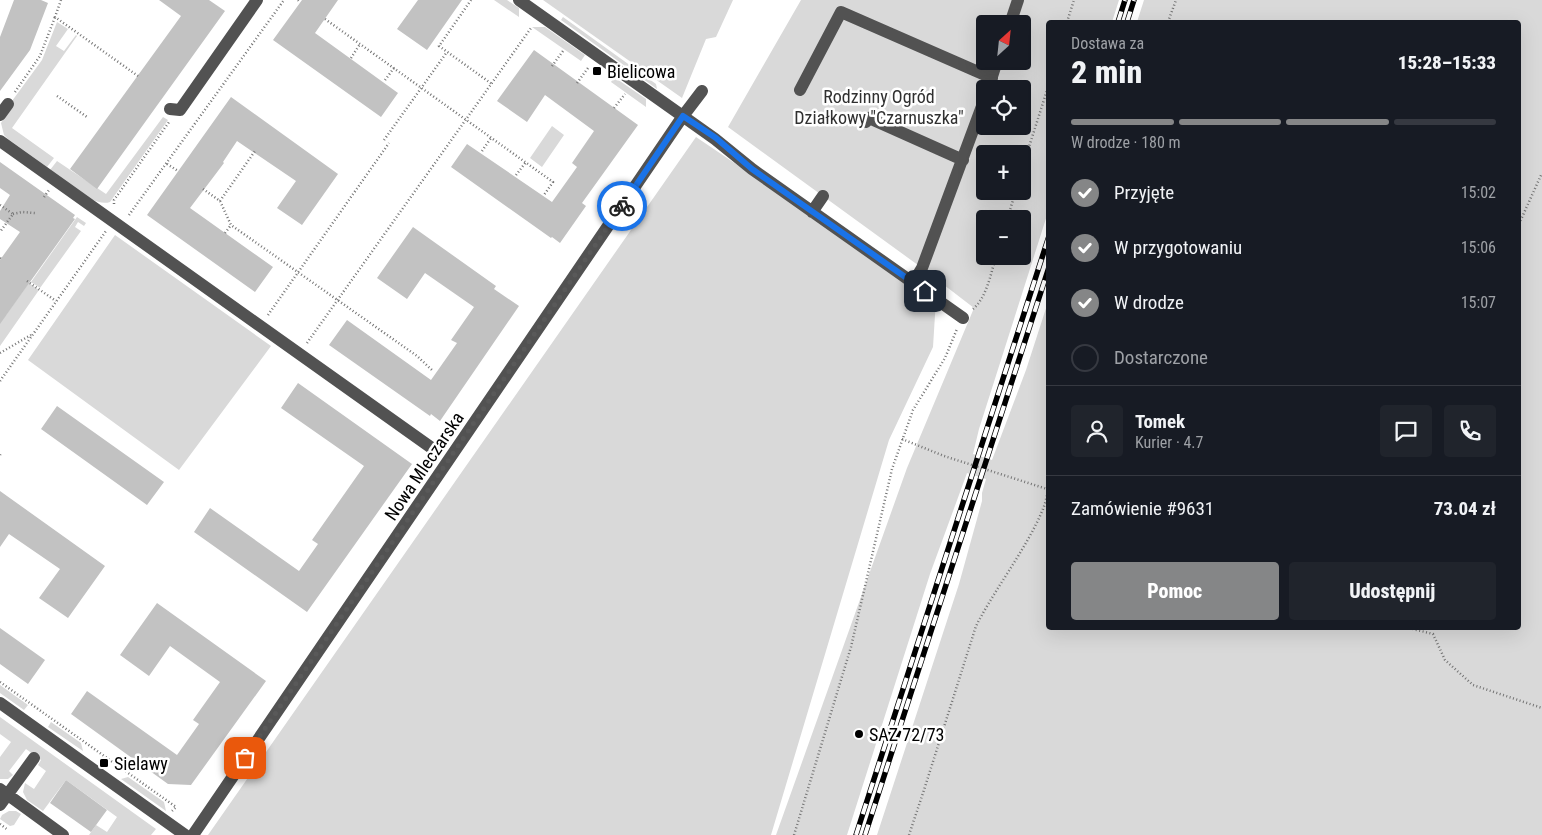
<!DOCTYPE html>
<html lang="pl">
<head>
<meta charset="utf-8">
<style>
  body { margin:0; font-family:"Roboto Condensed",sans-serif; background:#20242c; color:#f1f3f6; height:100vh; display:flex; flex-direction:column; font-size:19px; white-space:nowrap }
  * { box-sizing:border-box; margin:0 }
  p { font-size:16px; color:#9ea1a6 }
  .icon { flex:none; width:28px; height:28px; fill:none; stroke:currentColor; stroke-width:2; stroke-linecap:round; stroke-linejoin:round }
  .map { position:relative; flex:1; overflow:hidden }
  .drawer { position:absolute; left:1046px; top:20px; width:475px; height:610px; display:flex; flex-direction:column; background:#171b24; border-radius:5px; box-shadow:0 5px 20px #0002 }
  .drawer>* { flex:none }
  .needle { width:32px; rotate:27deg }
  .buttons { position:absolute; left:976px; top:15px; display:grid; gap:10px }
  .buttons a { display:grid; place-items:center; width:55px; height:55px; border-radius:5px; background:#171b24; box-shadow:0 5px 20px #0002; font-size:25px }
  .pin { position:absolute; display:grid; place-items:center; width:42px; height:42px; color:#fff; margin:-21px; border-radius:10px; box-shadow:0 2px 8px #0006 }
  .courier { position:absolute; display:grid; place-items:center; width:50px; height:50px; margin:-25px; border:4px solid #1a73e8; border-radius:50%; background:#fff; color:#222; box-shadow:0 1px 6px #0007 }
  .summary em { font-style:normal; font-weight:800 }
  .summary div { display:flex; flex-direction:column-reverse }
  .summary { display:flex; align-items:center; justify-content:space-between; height:85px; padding:0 25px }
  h1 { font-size:32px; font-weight:800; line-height:38px }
  .bar { display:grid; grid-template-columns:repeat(4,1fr); gap:8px 5px; align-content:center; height:60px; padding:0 25px }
  .bar i { height:6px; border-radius:4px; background:#363941 }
  .bar .on { background:#858687 }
  .bar p { grid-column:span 4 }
  .line { display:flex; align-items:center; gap:12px; padding:0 25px; border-top:1px solid #363941 }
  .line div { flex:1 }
  .round { display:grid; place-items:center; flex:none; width:52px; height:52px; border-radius:5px; background:#20242c }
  ol { padding:0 25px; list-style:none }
  li { display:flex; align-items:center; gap:15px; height:55px }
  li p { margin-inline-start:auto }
  li .icon { padding:5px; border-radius:50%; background:#858687; color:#fff; stroke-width:4 }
  li:last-child { color:#9ea1a6 }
  li i { width:28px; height:28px; border:2px solid #363941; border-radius:50% }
  .button { display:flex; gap:10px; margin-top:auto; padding:10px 25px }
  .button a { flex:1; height:58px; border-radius:5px; background:#858687; color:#fff; font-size:20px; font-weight:800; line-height:58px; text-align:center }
  .button a+a { background:#20242c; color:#f1f3f6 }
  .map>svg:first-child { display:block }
</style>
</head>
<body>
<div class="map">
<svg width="1542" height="835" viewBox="0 0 1542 835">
  <rect width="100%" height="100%" fill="#fff"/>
  <path fill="#d9d9d9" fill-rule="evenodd" d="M494,0H507L519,8V17Z
    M543,0H733L716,37L706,39L682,98Z
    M801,0H1119L1112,22H1049V209L979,429L973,454L992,460L1026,370L1049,299V628H1519V22H1137L1144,0H1542V835H877L959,584L982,501V493L986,479L967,473L930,574L847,835H776L907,468L974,308L922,268L728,127ZM985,24H1022V61H985ZM985,89H1022V126H985ZM985,154H1022V191H985ZM985,219H1022V256H985Z
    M563,17L656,84L657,89L561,20Z
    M57,22L68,29L56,46L64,51L76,35L77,36L12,128L54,158L47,167L8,139L4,135L1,123L14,103L12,101L42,60Z
    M532,27H545L585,55L581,61Z
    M614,77L646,99V107L611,82Z
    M163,117L168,120L110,202C93,208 64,180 50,170L57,161L106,194Z
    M552,126L564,135L542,167L530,158Z
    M696,137L936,299L933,347L889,440L771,835H208Z
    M77,217L86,223L84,226L78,222L75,227L81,231L40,288L31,282Z
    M115,235L271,346L179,470L28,360Z
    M29,283L39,290L0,346V311L6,315Z
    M0,685L28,705L24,710L0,693Z
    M0,717L156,829L151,835H89L96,825L107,832L117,817L66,780L43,811L27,800L23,792L25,783L34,789L46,771L38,765L41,760L26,749L9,771L13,775L8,779H0V757L11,742L0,734Z
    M51,722L81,743L83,751L48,727Z
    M128,777L164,802L166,811L121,779Z
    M9,811H16L21,814L14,825L10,826L0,819L2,815Z"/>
  <path fill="#c2c2c2" d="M14,0H41L48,3L30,50L0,91V37Z
    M159,0H209L225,11L97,189L70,169L181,16Z
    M302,0H338L315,33L398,93L381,117L273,40Z
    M418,0H462L427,50L397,29Z
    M534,50L638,125L582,203L586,206L560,243L552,237L551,238L451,167L467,144L552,202L577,167L572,163L594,131L545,95L527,122L497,101Z
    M231,97L338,174L302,225L277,208L296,181L237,141L223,162L224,163L190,208L273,267L255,292L147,215Z
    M0,162L75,215L73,218L75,219L0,324V260L20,232L0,219V211L10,195L0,188Z
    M413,227L496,286L494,289L519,306L440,421L431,414L430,416L329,345L347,320L431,380L457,343L451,340L474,307L425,273L407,299L377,278Z
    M298,383L412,464L307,612L194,532L210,508L299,571L318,544L312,540L364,466L281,408Z
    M57,406L164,482L147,505L41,429Z
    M0,491L105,566L68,618L39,598L60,569L9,534L0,547Z
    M157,603L266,681L191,785L168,784L71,714L87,691L177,755L199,724L193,720L220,682L170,646L149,676L120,655Z
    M0,628L45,660L28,684L0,664Z
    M66,780L107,810L91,832L50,803Z"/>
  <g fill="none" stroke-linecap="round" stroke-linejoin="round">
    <path stroke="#747474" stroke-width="2.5" stroke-dasharray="1 2.5" stroke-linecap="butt" d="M61,0L55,17L138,76
      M298,0L300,2
      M471,0L439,46L492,84
      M325,19L553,182L544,195
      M1067,22L1074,0
      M1168,22L1176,0
      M351,58L360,44
      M552,66L563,51
      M385,80L394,68
      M577,83L588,68
      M15,92L40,56L55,17
      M57,96L87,117
      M614,108L625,94
      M384,140L447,52
      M482,151L491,138
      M167,164L178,171
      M1022,169L1049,84
      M516,175L526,162
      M203,189L220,201L231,225L417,356L433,371
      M44,197L49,190
      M220,201L255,151
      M114,204V200L169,122
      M0,205L13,214L0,232
      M13,214L22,212L35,213
      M129,215L284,0
      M1007,219L1016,191
      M1519,224L1542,173
      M225,233L231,225
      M0,258L1,259
      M27,281L56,301
      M973,309C987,297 991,273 996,256
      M268,315L389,143
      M307,343L531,28
      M0,353L31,335
      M0,381L106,231
      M902,439L944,456L1047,489
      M0,455L1,453
      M1409,628L1433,634L1445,660L1473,685L1542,708
      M0,682L176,807L172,811
      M0,824L8,830
      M794,835L851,647L892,469L913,410L945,358L957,329
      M909,835L924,790L976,626C996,587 1027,548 1043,509C1046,502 1047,494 1049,487"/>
    <path stroke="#525252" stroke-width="12" d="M519,0L715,139L752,169L963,318
      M1010,24L1018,0
      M988,89L997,61
      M800,90L841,12L992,78
      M170,109L180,110L257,0
      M0,115L8,104
      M866,122L869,118L963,160
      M0,141L436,451
      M812,212L823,196
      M913,283L922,268L985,98
      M0,703L185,835
      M0,789L63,835
      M0,805L34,758
      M193,835L683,116L702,91"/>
    <defs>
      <path id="rail" d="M1118,22L1125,0
        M1127,22L1134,0
        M856,835L1049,236
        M865,835L1049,267"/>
    </defs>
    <use href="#rail" stroke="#000" stroke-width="5.5"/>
    <use href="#rail" stroke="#fff" stroke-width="4" stroke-dasharray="11" stroke-linecap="butt"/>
  </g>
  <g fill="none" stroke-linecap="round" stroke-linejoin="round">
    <path stroke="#595959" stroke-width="5" stroke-dasharray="0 9" d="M245,758L622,206"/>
    <path stroke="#1a73e8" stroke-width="6" d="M622,206L683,116L716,138L752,169L925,291"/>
  </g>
  <g fill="#000" stroke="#fff" stroke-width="2">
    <rect x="592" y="66" width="10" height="10" rx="2.5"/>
    <circle cx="859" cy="734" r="5"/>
    <rect x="99" y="758" width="10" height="10" rx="2.5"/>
  </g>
  <g text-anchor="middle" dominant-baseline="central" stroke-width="5" stroke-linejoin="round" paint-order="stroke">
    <g font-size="18" fill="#000" stroke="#fff" text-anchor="start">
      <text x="607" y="71">Bielicowa</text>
      <text x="869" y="734">SAZ 72/73</text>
      <text x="114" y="763">Sielawy</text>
    </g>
    <g font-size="18" fill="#303030" stroke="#fff">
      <text x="879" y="96">Rodzinny Ogród<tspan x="879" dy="21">Działkowy "Czarnuszka"</tspan></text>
    </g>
    <g font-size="18" fill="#000" stroke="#fff">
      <text transform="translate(424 466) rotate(-56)">Nowa Mleczarska</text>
    </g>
  </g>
</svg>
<div class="buttons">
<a><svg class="needle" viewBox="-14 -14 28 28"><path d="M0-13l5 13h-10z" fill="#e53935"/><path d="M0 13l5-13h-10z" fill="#9ea1a6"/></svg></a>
<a><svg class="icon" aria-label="locate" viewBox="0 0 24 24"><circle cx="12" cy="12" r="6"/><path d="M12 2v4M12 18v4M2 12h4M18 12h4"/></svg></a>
<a>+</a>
<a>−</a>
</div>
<div class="pin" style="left:245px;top:758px;background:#ea580c"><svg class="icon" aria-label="bag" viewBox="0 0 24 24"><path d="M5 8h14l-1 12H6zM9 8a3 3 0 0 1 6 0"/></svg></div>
<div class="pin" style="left:925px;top:291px;background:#1f2937"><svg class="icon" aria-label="home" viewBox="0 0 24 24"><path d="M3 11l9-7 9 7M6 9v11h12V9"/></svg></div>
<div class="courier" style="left:622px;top:206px"><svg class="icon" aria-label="bike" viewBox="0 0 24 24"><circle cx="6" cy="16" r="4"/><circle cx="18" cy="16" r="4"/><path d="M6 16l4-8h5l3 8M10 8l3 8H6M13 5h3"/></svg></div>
<section class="drawer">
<div class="summary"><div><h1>2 min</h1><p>Dostawa za</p></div><em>15:28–15:33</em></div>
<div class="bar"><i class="on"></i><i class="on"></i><i class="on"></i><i></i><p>W drodze · 180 m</p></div>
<ol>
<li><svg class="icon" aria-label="check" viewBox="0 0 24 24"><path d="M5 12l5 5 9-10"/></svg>Przyjęte<p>15:02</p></li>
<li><svg class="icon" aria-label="check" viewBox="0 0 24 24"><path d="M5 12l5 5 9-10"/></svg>W przygotowaniu<p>15:06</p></li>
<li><svg class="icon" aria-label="check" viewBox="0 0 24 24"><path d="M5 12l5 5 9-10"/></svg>W drodze<p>15:07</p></li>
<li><i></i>Dostarczone</li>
</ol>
<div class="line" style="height:90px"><a class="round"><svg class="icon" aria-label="person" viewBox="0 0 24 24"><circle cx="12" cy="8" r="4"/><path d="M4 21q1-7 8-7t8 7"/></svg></a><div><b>Tomek</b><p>Kurier · 4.7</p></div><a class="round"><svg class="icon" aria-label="chat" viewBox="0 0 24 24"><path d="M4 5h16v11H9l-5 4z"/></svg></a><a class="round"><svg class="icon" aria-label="phone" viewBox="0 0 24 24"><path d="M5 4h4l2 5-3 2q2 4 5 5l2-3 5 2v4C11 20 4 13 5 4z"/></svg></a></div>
<div class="line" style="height:65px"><div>Zamówienie #9631</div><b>73.04 zł</b></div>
<div class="button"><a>Pomoc</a><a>Udostępnij</a></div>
</section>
</div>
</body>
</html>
